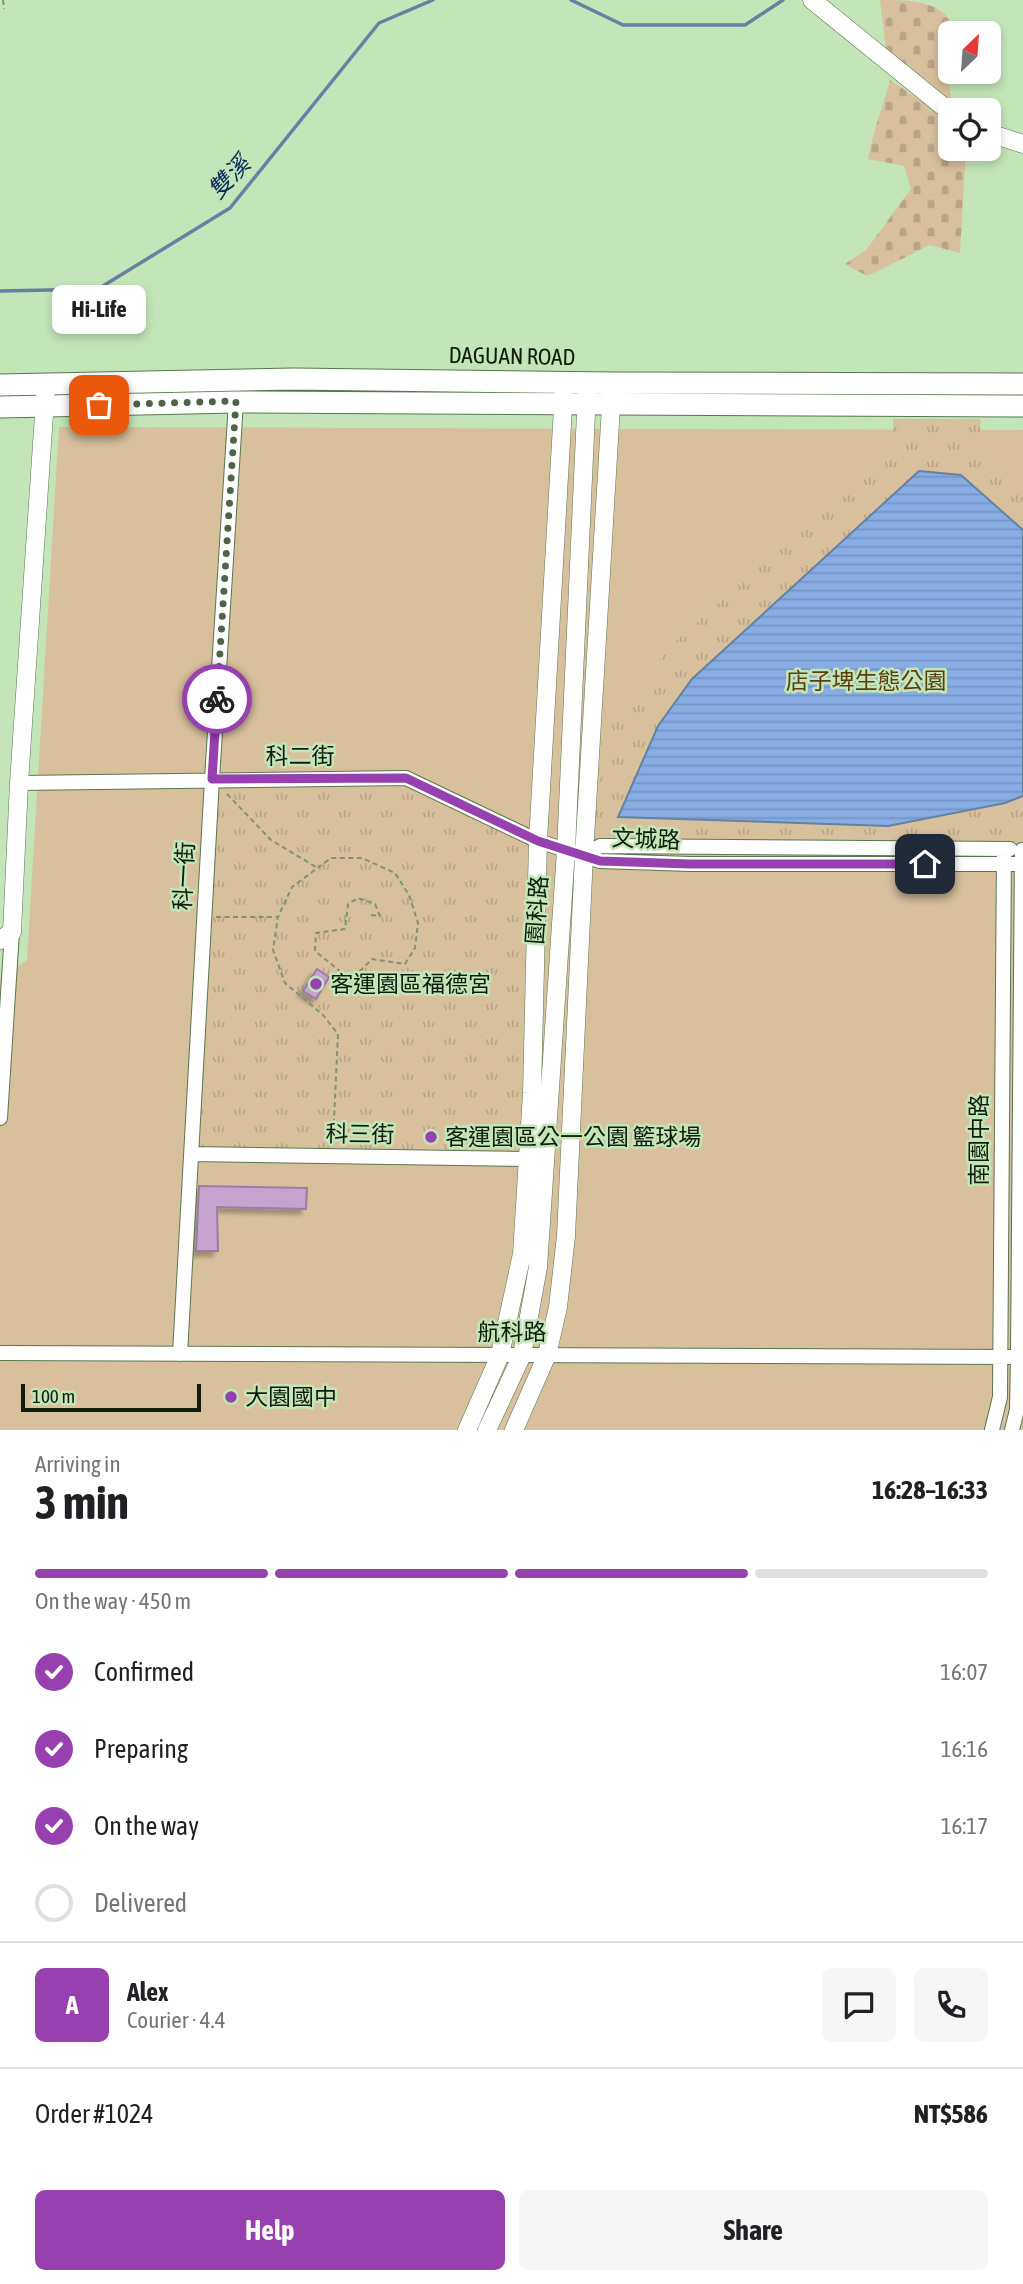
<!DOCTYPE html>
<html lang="en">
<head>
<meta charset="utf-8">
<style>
  body { margin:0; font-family:"Asap Condensed","Noto Sans TC",sans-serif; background:#f6f6f6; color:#202124; height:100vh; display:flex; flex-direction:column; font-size:26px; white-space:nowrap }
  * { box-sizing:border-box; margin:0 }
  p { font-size:23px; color:#757577 }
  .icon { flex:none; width:38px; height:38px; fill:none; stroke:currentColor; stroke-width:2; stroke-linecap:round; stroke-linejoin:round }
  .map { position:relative; height:1430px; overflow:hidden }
  .panel { display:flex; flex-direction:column; background:#fff; flex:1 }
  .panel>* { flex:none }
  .needle { width:46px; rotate:25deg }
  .buttons { position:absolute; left:938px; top:21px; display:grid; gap:14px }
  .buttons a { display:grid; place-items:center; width:63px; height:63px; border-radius:10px; background:#fff; box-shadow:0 4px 10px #0003; font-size:35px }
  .scale { position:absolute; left:21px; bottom:18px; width:180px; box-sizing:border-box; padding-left:7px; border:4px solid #111d0c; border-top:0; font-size:19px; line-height:24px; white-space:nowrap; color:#111d0c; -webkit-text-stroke:5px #c3e5b7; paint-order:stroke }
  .pin { position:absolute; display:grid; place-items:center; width:60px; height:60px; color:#fff; margin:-30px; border-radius:14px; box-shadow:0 4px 10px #0006 }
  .courier { position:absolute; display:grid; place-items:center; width:70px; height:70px; margin:-35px; border:5px solid #9641af; border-radius:50%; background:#fff; color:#222; box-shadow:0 2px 9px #0007 }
  .bubble { position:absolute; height:49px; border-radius:10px; background:#fff; box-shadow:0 4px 10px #0003; font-size:23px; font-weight:700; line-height:49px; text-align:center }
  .overview em { font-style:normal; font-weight:700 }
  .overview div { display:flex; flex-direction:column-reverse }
  .overview { display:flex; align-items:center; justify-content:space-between; height:119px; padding:0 35px }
  h1 { font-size:46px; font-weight:700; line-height:52px }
  .bar { display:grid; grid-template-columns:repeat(4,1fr); gap:10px 7px; align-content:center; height:84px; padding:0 35px }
  .bar i { height:9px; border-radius:5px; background:#e0e0e0 }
  .bar .current { background:#9641af }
  .bar p { grid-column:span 4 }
  .line { display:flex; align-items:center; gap:18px; padding:0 35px; border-top:2px solid #e0e0e0 }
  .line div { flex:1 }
  .round { display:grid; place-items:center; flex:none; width:74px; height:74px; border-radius:10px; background:#f6f6f6 }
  ol { padding:0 35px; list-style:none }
  li { display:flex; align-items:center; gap:21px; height:77px }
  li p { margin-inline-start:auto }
  li .icon { padding:7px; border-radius:50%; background:#9641af; color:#fff; stroke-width:4 }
  li:last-child { color:#757577 }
  li i { width:38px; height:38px; border:4px solid #e0e0e0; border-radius:50% }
  .cta { display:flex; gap:14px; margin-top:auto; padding:14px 35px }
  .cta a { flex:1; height:80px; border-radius:10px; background:#9641af; color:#fff; font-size:28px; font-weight:700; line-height:80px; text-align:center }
  .cta a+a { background:#f6f6f6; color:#202124 }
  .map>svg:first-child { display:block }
</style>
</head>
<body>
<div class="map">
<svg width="1023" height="1430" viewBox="0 0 1023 1430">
  <defs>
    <pattern id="cemetery-stones" width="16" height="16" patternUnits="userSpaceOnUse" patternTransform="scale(1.75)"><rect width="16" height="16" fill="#d8c09d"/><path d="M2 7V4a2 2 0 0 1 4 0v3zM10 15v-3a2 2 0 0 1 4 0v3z" fill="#b8a586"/></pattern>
    <pattern id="park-tufts" width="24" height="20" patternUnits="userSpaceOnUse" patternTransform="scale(1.75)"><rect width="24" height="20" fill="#d8c09d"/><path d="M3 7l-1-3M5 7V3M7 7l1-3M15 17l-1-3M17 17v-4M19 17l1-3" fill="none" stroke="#b8a586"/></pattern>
    <pattern id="water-rules" width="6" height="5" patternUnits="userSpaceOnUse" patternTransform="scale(1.75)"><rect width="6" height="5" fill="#88ade4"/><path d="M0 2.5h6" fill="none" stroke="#7494c2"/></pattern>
    <filter id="shadow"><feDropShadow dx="-5" dy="5" stdDeviation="2" flood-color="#0004"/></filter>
  </defs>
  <rect width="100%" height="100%" fill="#c3e5b7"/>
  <path fill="#d8c09d" d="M59,427L1023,430V1430H0V979L27,960Z"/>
  <path fill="url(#cemetery-stones)" d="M880,0C912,0 945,0 957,33H950V54H945L952,103L886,50Z
    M890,80L950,120V149H966L960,253L930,245L867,276L845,264L866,250L911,189L904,166L868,159C873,130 883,107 890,80Z"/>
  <path fill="url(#park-tufts)" d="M893,419H981L978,458L1023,486V839L594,836L602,738L668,648L893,448Z
    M404,786L524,842L521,1153L197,1149L220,788Z"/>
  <path fill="url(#water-rules)" stroke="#6482a3" stroke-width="2" d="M919,471L961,475L1023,530V796L1005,803L888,826L618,817L658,726L692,679Z"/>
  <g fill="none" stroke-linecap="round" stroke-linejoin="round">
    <path stroke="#6482a3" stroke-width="3.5" d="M571,0L623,25H745L783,0
      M0,291L98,289L230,208L379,23L433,0"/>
  </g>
  <path fill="#c4a4cf" stroke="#9b7ca5" stroke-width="2" filter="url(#shadow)" d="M317,969L329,977L316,999L303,991Z
    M199,1186L307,1188L306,1209L217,1207L218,1251H196Z"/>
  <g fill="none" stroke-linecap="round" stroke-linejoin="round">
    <defs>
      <path id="minor" d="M19,783L406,778L538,841L600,861L690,864H1023
        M584,855L600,846L1010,849
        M0,1118L12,932
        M191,1154L528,1159
        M0,1353L1023,1357
        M180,1354L212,779L236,402
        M992,1430L1000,1397L1004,849
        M1012,1430L1017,1410L1018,1357L1022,850"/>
      <path id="tertiary" d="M812,0L950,112
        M989,133L1023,144
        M0,940L12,932L19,783L46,385
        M467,1430L500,1355L522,1254L532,1093L538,841L564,390
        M487,1430L522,1355L538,1267L566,850L587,391
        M514,1430L547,1355L558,1307L566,1236L584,855L612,390"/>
      <path id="primary" d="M0,385L294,379L613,383L1023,384
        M0,407L236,402L1023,406"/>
    </defs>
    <use href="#minor" stroke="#58774e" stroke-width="16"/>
    <use href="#tertiary" stroke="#58774e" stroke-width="19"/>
    <use href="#primary" stroke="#58774e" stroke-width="23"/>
    <path stroke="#7c9573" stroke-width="2" stroke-dasharray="5 3.5" stroke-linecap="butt" d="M3,0L4,9
      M227,794L271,840L316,867
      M216,917H277
      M333,1141L338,1034L323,1015L285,983L273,950L278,917L292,887L331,858H362L395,873L409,895L418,923L415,948L405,964L372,959L358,973L346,976L315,951L316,933L345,929L348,904L358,898L375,904L380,916L370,915"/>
    <use href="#minor" stroke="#fff" stroke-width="14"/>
    <use href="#tertiary" stroke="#fff" stroke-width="18"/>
    <use href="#primary" stroke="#fff" stroke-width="21"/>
  </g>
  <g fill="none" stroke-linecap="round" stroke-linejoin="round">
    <path stroke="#4f6348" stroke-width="7" stroke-dasharray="0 12.6" d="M99,405L236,401L217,699"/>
    <path stroke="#9641af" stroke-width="9" d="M217,699L212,779L406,778L538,841L600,861L690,864H925"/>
  </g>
  <g fill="#9641af" stroke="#c3e5b7" stroke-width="2.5">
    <circle cx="316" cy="984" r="7"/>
    <circle cx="431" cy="1137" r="7"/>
    <circle cx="231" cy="1397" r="7"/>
  </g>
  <g text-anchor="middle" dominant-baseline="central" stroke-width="5" stroke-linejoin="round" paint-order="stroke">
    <g font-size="23" fill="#111d0c" stroke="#c3e5b7">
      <text transform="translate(512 356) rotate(1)">DAGUAN ROAD</text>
      <text x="300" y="756">科二街</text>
      <text transform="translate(646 839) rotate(2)">文城路</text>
      <text transform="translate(184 876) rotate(-87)">科一街</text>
      <text transform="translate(537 910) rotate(-86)">園科路</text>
      <text transform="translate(360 1134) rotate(1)">科三街</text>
      <text transform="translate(979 1140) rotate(-90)">南園中路</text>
      <text x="512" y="1332">航科路</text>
    </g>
    <g font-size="23" fill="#5a3f0f" stroke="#c3e5b7">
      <text x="866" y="681">店子埤生態公園</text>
    </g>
    <g font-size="23" fill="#111d0c" stroke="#c3e5b7" text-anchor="start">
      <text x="330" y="984">客運園區福德宮</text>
      <text x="445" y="1137">客運園區公一公園 籃球場</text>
      <text x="245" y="1397">大園國中</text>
    </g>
    <g font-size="24" font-style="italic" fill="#082c5d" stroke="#c3e5b7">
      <text transform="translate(229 177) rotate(-47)">雙溪</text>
    </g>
  </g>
</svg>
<div class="buttons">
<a><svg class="needle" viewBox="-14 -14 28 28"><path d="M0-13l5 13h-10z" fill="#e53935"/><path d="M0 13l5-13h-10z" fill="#757577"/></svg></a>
<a><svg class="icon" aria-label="locate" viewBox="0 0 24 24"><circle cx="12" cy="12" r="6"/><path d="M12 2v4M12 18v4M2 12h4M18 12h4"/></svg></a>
</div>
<div class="scale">100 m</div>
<div class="pin" style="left:99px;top:405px;background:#ea580c"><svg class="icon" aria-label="bag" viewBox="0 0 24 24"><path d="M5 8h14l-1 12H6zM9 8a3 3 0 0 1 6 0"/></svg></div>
<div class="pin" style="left:925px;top:864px;background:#1f2937"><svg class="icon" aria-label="home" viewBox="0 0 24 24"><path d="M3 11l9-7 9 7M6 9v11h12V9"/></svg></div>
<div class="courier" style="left:217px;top:699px"><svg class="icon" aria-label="bike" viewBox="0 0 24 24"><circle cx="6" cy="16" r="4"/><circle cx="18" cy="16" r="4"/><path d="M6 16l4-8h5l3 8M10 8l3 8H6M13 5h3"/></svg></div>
<div class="bubble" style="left:52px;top:285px;width:94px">Hi-Life</div>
</div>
<section class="panel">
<div class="overview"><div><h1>3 min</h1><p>Arriving in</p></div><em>16:28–16:33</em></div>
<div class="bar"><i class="current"></i><i class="current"></i><i class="current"></i><i></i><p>On the way · 450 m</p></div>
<ol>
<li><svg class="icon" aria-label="check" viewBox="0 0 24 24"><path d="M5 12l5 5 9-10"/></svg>Confirmed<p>16:07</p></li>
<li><svg class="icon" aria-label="check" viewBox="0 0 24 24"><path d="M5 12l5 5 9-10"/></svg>Preparing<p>16:16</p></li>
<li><svg class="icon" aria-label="check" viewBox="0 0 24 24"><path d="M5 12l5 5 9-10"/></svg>On the way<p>16:17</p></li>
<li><i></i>Delivered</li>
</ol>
<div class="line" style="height:126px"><b class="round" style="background:#9641af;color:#fff">A</b><div><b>Alex</b><p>Courier · 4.4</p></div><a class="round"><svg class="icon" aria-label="chat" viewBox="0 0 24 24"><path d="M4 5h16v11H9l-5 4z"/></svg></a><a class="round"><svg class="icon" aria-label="phone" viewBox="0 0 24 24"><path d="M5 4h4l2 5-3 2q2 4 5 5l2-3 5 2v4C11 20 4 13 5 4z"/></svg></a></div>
<div class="line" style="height:91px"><div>Order #1024</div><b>NT$586</b></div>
<div class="cta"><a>Help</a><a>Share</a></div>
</section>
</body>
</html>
